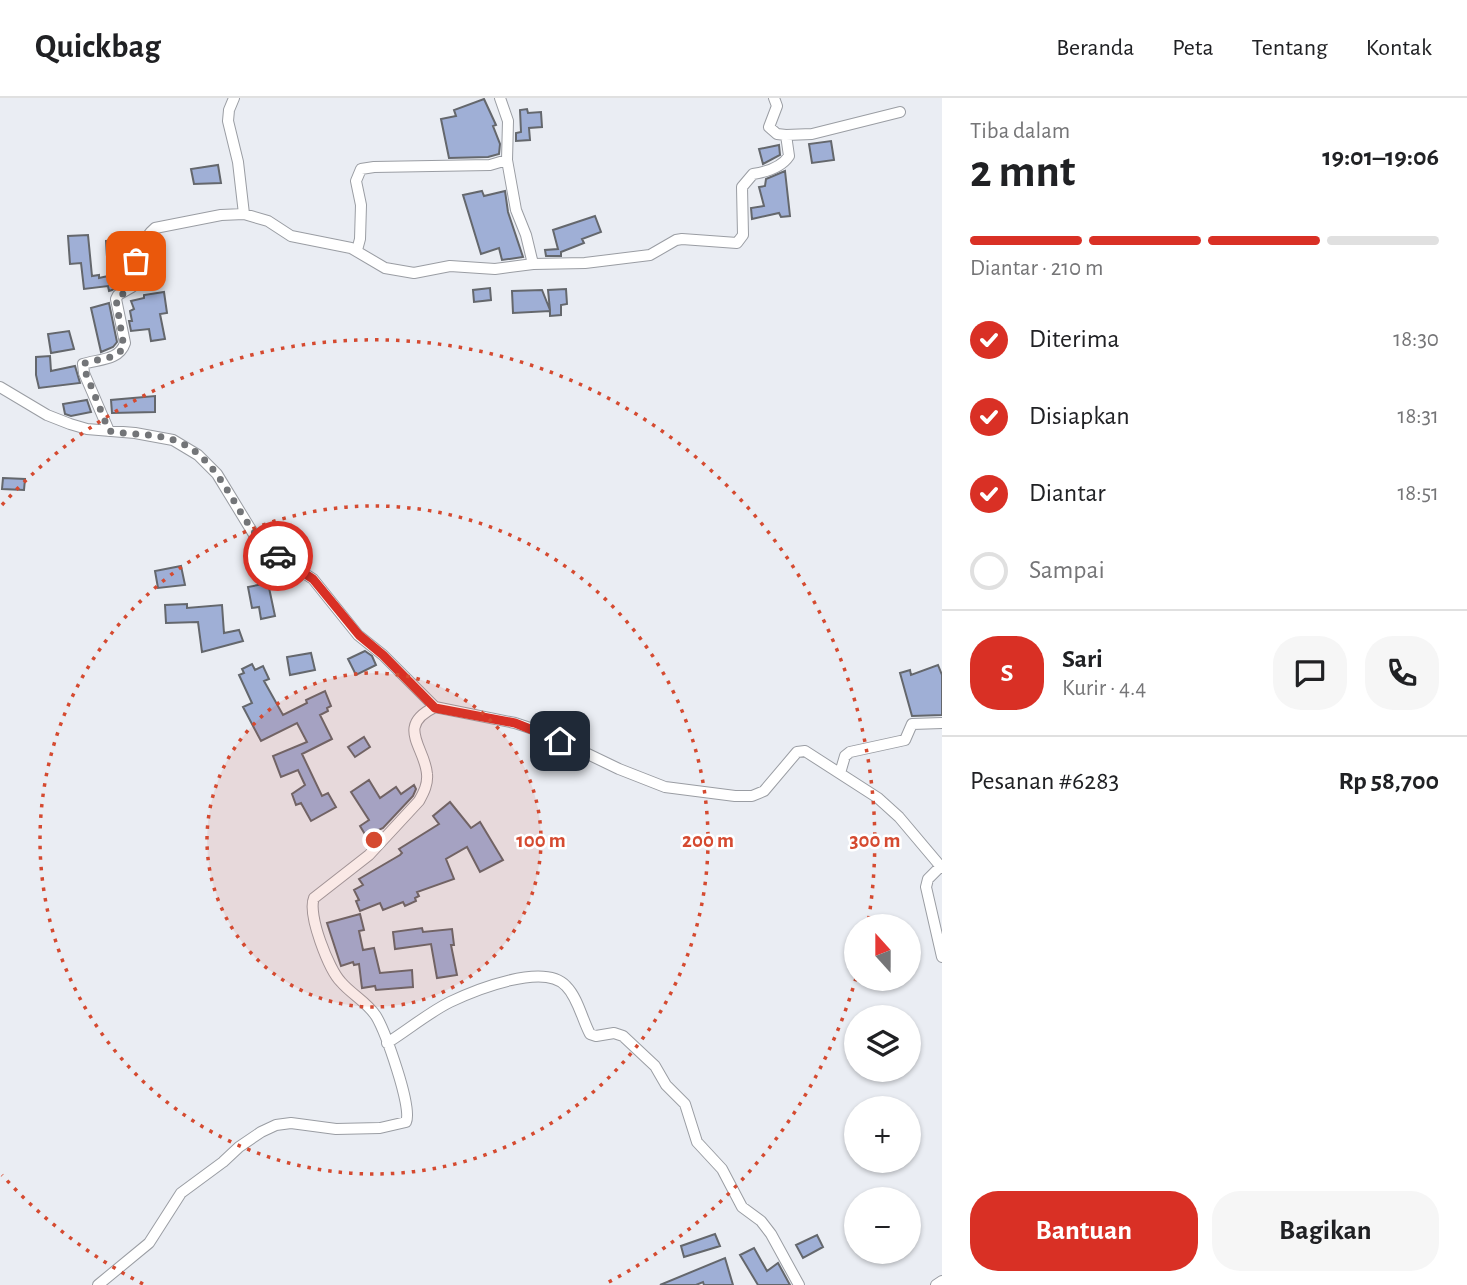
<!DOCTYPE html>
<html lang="id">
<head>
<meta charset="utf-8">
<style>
  body { margin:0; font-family:"Alegreya Sans",sans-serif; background:#f6f6f6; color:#202124; height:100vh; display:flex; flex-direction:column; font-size:26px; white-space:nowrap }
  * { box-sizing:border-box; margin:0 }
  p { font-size:23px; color:#757577 }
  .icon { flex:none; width:38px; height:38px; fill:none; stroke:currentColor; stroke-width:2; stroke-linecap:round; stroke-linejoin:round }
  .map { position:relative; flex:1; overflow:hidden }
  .details { display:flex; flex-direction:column; background:#fff; width:525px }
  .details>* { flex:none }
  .needle { width:46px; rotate:339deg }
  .fabs { position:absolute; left:844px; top:816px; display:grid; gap:14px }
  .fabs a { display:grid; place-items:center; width:77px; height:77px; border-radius:50%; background:#fff; box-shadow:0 2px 5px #0004; font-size:35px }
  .pin { position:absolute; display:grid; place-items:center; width:60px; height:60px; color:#fff; margin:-30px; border-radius:14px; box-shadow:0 4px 10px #0006 }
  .courier { position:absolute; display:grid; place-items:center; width:70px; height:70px; margin:-35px; border:5px solid #d93025; border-radius:50%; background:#fff; color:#222; box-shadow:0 2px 9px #0007 }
  .summary em { font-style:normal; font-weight:700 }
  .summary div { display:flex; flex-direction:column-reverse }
  .summary { display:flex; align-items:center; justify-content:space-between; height:119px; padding:0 28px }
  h1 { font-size:46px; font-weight:700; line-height:52px }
  .bar { display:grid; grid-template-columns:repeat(4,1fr); gap:10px 7px; align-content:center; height:84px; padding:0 28px }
  .bar i { height:9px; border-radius:5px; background:#e0e0e0 }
  .bar .on { background:#d93025 }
  .bar p { grid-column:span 4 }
  .line { display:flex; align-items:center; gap:18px; padding:0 28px; border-top:2px solid #e0e0e0 }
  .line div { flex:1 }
  .round { display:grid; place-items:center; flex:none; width:74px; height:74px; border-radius:28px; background:#f6f6f6 }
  ol { padding:0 28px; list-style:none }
  li { display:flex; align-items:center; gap:21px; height:77px }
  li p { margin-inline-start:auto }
  li .icon { padding:7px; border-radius:50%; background:#d93025; color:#fff; stroke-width:4 }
  li:last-child { color:#757577 }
  li i { width:38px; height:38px; border:4px solid #e0e0e0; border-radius:50% }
  .action { display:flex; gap:14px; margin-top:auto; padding:14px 28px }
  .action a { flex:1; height:80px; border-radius:28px; background:#d93025; color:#fff; font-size:28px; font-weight:700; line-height:80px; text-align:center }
  .action a+a { background:#f6f6f6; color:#202124 }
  header { display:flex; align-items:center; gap:42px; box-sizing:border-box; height:98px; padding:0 35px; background:#fff; border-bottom:2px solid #e0e0e0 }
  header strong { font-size:33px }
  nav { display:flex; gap:38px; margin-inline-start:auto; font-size:24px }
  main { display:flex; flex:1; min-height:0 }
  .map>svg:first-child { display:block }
</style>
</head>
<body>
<header>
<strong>Quickbag</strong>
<nav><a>Beranda</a><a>Peta</a><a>Tentang</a><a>Kontak</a></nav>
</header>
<main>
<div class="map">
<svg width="942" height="1187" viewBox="0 0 942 1187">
  <rect width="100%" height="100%" fill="#eaedf3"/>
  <path fill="#9fafd6" stroke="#64676c" stroke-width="2" d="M484,1L496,27L493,28L500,46L499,56L488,59L449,60L441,21L456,18L454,12Z
    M527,11L528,15L541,14L542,29L529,30L530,42L516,43V35L521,34L520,12Z
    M831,43L834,62L812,65L809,46Z
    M779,47L780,57L763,66L759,51Z
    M218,67L221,85L194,86L191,71Z
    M785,73L790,118L781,119L779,115L752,121L751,110L764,108L759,89L765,88L766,81Z
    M482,93L484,98L505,93L508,114L523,159L502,162L499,150L481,156L463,97Z
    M595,118L601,134L582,141L584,145L561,154V158H546L545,152L558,151L553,132Z
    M88,137L92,178L99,177V180L122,175L124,184L112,192L109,193L108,188L84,191L81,165L70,166L68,138Z
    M132,141L131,158L118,162L107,159L106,143Z
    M490,190L491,202L474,204L473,192Z
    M566,191L567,206L561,207V217L550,218V213L513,215L512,193L542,192L550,212L548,192Z
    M164,194L167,215L160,216L165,241L151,243L149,231L131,233L129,223H132L130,213L134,211L131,203L144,200V197Z
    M109,205L117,244L113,249L101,254L91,210Z
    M69,233L74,251L51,255L48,236Z
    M50,258L51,273L75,268L80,285L39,290L36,277V259Z
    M155,298V314L112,315L111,302Z
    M87,302L91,314L71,318L65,316L63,306Z
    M3,380L25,381L24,392L2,391Z
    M181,468L185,487L158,490L155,473Z
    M268,485L275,518L261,521L259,509L252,510L248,489Z
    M187,506V510L222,507L224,535L239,532L243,543L202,554L198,524L166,525L165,507Z
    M365,553L372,558L376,567L356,577L348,561Z
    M311,555L315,572L290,577L287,559Z
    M252,566L255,572L263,568L269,581L264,583L283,617L307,605L306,602L325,593L331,608L327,610L328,613L320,617L332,641L302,656L322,698L328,695L336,709L311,723L301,705L296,707L292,696L305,687L298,672L281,679L273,658L307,644L297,625L261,643L243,609L252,605L239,577L244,575L242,571Z
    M938,567L942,577V617L912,618L900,575L910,572L911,577Z
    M364,639L370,649L355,659L348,649Z
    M369,682L380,700L396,689L401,696L414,687L416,691L413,698L383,730L366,738L360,728L369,722L351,694Z
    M450,704L471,730L480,724L503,762L480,774L467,749L446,761L454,781L417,794L419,798L415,800L416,803L405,808L403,804L383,812L380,805L360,813L356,803L359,802L354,792L363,787L359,781L400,757L402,755L399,751L439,726L433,718Z
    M360,816L364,832L359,833L363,852L374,850L380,875L412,872L413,889L376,892L375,888L362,890L359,866L354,867L353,864L341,868L327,825Z
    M422,830L423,834L452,831L454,847H451L457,877L437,880L431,846L395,851L393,834Z
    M715,1136L720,1148L684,1159L681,1148Z
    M817,1137L823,1149L803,1160L796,1147Z
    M754,1150L767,1173L778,1165L790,1187H758L740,1157Z
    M725,1160L733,1187H704L703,1184L696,1187H660Z"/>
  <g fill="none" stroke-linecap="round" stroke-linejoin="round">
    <defs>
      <path id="minor" d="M234,0L229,12L228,23L238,64L244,116
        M786,37L812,36L900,14
        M507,62L516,112L526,137L533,166
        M357,152L360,141L361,107L356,83L361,71L374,69L490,67L507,62L508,23L500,0
        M0,289L47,317L70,326L87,331L135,335L173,342L198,357L217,376L253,435L274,456L313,481L358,537L383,557L435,609L515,625L542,634L619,671L665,689L735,698H752L764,693L797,654L805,653L878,700L899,719L942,770
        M109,333L84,275L83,266C98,261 119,263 125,245L116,201L118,197L132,189C137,170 138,144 155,130L221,117L244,116L268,123L291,138L351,150L385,170L414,175L450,168L495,171L533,166L585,165L650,157L676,142L682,141L737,145L743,137L742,89L753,76C766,74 781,70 789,58L786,37L777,36L769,29L777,8L774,0
        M840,675L845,658L850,654L905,642L912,626L942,625
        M940,769L928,781L926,789L942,859
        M387,945C408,932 428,915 450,904C475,892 544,864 566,888C578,900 582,921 590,936L596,938L614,935L623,938L655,968L666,987L685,1006L697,1044L722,1071L742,1109L761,1123L771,1136L799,1187
        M98,1187L149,1145L181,1095L223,1064L239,1049L261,1034L276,1027L291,1025L336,1031L380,1030L406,1024C413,1010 385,933 376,918C367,904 351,896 341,884C329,872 307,816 314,800L369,757L419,703C424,694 428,686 427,676C425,649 395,628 435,609
        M936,1187L942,1183"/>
    </defs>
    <use href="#minor" stroke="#9a9da3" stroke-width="12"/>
    <use href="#minor" stroke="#fff" stroke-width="10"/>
  </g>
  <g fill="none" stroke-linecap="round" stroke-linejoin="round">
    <path stroke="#737578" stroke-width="7" stroke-dasharray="0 12.6" d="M136,163L132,189L116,201L124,250L115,258L85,265L83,268L109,333C130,337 153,335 174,342C226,360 235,428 278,458"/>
    <path stroke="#d93025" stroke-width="9" d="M278,458L313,481L359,537L383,557L435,610L515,625L560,643"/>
  </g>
  <circle cx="374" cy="742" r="167" fill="#d54a30" fill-opacity=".12"/>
  <g fill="none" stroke="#d54a30" stroke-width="3.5" stroke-dasharray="3.5 7">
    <circle cx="374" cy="742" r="167"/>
    <circle cx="374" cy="742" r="334"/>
    <path d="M856 880A501 501 0 0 1 605 1186M143 1186A501 501 0 0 1 2 1077M2 407A501 501 0 0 1 868 825"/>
  </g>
  <circle cx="374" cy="742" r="10" fill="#d54a30" stroke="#fff" stroke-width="3.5"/>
  <g font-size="21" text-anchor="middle" font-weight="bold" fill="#d54a30" stroke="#fff" stroke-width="5" stroke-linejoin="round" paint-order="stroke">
    <text x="541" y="749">100 m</text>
    <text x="708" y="749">200 m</text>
    <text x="875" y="749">300 m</text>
  </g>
</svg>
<div class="fabs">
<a><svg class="needle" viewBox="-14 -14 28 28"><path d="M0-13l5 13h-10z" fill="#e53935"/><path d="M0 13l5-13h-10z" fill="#757577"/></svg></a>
<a><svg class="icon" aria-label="layers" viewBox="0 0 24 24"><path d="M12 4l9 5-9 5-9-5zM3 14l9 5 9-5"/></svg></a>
<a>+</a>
<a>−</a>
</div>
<div class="pin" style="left:136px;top:163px;background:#ea580c"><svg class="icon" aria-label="bag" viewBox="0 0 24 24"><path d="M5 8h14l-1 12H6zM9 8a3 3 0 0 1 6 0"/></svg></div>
<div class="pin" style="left:560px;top:643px;background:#1f2937"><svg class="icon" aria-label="home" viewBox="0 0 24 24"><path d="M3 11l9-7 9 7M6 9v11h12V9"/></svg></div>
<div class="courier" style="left:278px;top:458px"><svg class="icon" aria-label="car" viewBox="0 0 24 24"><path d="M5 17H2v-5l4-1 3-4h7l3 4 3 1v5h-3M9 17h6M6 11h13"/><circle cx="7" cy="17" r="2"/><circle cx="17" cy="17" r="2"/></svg></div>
</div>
<section class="details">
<div class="summary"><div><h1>2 mnt</h1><p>Tiba dalam</p></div><em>19:01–19:06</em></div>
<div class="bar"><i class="on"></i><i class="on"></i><i class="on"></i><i></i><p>Diantar · 210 m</p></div>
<ol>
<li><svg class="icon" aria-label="check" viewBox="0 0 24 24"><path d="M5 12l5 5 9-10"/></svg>Diterima<p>18:30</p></li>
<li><svg class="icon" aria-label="check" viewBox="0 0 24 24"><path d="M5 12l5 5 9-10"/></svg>Disiapkan<p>18:31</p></li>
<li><svg class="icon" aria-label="check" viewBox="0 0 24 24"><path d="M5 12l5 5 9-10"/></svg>Diantar<p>18:51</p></li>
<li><i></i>Sampai</li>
</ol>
<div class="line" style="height:126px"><b class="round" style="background:#d93025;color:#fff">S</b><div><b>Sari</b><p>Kurir · 4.4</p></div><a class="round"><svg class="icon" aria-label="chat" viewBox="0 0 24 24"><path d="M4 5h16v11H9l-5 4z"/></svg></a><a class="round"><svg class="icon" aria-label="phone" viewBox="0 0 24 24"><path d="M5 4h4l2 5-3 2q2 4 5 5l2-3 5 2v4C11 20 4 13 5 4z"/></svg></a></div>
<div class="line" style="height:91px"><div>Pesanan #6283</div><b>Rp 58,700</b></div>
<div class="action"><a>Bantuan</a><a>Bagikan</a></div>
</section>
</main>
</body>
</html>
